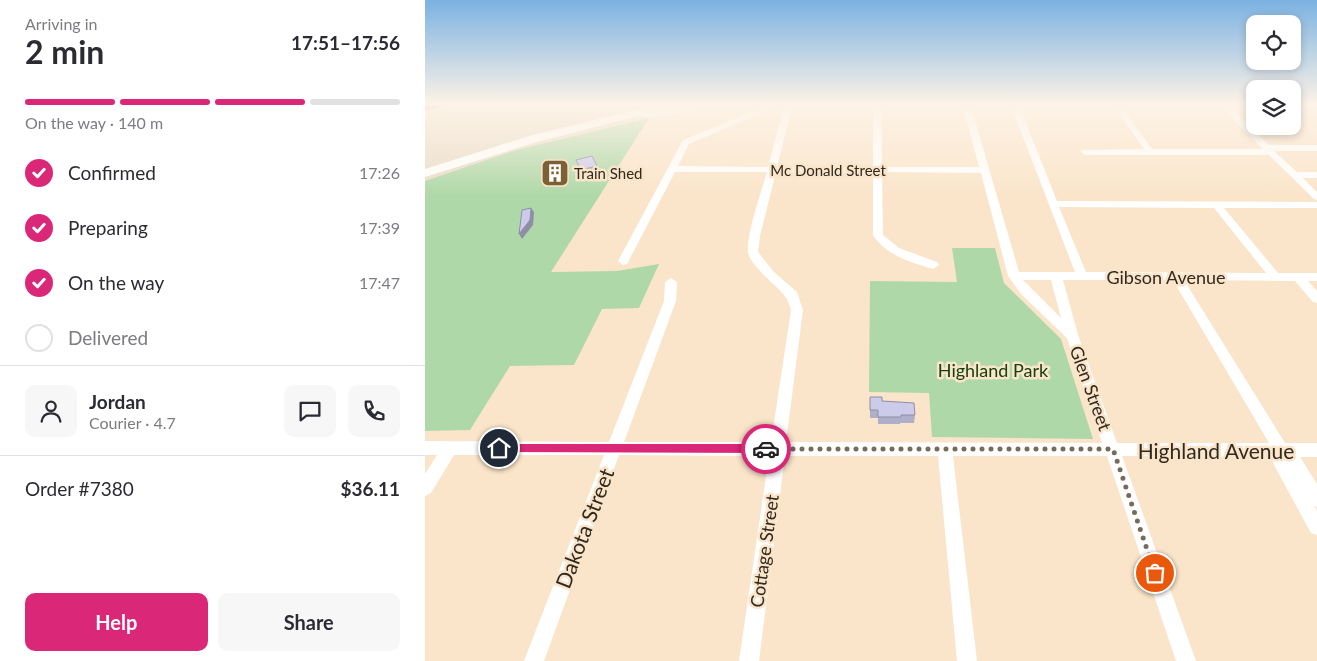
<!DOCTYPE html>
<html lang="en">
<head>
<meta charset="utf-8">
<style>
  body { margin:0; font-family:Lato,sans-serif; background:#f7f7f7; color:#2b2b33; height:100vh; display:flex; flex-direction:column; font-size:19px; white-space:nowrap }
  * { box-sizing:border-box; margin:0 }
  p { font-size:16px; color:#7c7c81 }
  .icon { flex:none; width:28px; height:28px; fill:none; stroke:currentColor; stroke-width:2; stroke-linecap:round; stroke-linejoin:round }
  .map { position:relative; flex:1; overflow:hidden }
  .sheet { display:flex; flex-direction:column; background:#fff; width:425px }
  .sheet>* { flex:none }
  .controls { position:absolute; left:821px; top:15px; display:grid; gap:10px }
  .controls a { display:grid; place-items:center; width:55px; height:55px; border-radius:10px; background:#fff; box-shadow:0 2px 8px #0003; font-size:25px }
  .pin { position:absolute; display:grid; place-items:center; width:42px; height:42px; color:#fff; margin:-21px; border:2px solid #fff; border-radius:50%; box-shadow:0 1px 5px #0007 }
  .courier { position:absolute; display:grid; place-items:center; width:50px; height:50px; margin:-25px; border:4px solid #db2777; border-radius:50%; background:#fff; color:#222; box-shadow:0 1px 6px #0007 }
  .head em { font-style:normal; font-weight:700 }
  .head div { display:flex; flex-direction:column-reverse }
  .head { display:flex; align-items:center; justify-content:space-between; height:85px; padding:0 25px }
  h1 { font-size:32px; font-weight:700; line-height:38px }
  .bar { display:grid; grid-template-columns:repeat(4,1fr); gap:8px 5px; align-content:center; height:60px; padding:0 25px }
  .bar i { height:6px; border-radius:4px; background:#e1e1e2 }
  .bar .active { background:#db2777 }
  .bar p { grid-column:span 4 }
  .line { display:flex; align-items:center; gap:12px; padding:0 25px; border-top:1px solid #e1e1e2 }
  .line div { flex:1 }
  .round { display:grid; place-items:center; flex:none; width:52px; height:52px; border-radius:10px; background:#f7f7f7 }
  ol { padding:0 25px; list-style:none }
  li { display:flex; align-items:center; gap:15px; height:55px }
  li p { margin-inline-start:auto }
  li .icon { padding:5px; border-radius:50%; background:#db2777; color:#fff; stroke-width:4 }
  li:last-child { color:#7c7c81 }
  li i { width:28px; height:28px; border:2px solid #e1e1e2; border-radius:50% }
  .primary-button { display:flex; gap:10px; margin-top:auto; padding:10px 25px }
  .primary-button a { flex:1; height:58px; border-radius:10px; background:#db2777; color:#fff; font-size:20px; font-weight:700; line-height:58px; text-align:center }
  .primary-button a+a { background:#f7f7f7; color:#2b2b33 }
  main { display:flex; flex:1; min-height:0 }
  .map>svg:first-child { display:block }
</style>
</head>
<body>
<main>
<section class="sheet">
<div class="head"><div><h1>2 min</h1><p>Arriving in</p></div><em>17:51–17:56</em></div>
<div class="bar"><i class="active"></i><i class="active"></i><i class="active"></i><i></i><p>On the way · 140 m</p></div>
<ol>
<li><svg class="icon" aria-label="check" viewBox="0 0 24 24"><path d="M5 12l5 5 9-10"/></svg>Confirmed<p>17:26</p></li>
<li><svg class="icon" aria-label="check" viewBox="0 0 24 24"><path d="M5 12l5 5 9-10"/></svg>Preparing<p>17:39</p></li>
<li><svg class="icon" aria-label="check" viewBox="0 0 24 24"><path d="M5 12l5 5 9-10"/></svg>On the way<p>17:47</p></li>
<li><i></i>Delivered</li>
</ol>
<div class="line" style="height:90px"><a class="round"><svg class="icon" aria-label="person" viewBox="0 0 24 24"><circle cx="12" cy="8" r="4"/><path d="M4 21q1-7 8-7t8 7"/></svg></a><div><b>Jordan</b><p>Courier · 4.7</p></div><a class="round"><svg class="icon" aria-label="chat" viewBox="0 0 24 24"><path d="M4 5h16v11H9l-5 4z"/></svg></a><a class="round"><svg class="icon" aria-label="phone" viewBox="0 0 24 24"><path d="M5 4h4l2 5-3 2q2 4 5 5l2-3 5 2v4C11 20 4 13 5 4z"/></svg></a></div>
<div class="line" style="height:65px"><div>Order #7380</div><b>$36.11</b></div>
<div class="primary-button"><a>Help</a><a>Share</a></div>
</section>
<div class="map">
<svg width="892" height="661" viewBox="0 0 892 661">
  <rect width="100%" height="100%" fill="#fae5ca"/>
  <path fill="#e9ddc9" d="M0,103H274L224,118L88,151L0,181Z"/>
  <path fill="#afd8a8" d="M224,118L126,272L192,271L234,264L214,308L177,309L149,365L85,366L45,430L0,431V181L88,151Z
    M527,248H570L579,283L636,339L668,439L507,437L504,393L444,392L445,281L532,282Z"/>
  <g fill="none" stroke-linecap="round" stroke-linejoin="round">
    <path fill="#fff" fill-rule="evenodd" d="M348,103H359L264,144L253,166L343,167L360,103H368L352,167H448V103H456L457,167H554L537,103H545L594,272H650L586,106L587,104H715V108H697L727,149H838L792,103H830V106H804L844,145H892V151H849L872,172H892V178H878L892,192V200L889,199L844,155H660L656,152L657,150L719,149L690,108H595L632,201L892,202V208H799L853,273H892V281H883L892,291V303L888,302L870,281L759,280L860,443H892V457H875L892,484V507L889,506L892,511V535L886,533L849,465L847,457L697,456L771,661H751L682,456H528L552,661H532L513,456H360L334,661H314L344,456L194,455L119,661H99L179,455H29L6,493L0,496V474L12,455H0V441L184,442L239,301L240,282L246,278L252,282L251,301L199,442H346L366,310C361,292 353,290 341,277C335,271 324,260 323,252C321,236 337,189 342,172H250L202,264L198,265L193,261L258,140ZM351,172H448V235C462,256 485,262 508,269L514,265L512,262L474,248L458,235L457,172L556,173L583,276L596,294L642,338L677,443L361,442L378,310L372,292L349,272L333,252L335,236ZM634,207L789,208L841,273L661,272ZM598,280H626L636,318ZM638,280H748L844,443H692L653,335Z
      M868,103H892V107H868Z"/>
    <path fill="#fff" fill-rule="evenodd" d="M271,103H291L289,105C275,109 220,123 210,114C215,110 261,105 271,103Z"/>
    <path fill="#fff" fill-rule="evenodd" d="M239,103H259L257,105L112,142L0,177V169L104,136Z"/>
  </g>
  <path fill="#afafc9" d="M445,397L490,415L489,423H475V424H453V418H445Z"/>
  <path fill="#8f8ea4" d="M0,103H24L25,104L0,111Z
    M172,166L176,174L160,178L156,170Z
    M106,208L109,212L108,225L97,239L94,234Z"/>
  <path fill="#cccbea" stroke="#8f8ea4" d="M167,156L172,166L156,170L151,160Z
    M106,208L105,220L94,234L97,210Z
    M445,397H457V401L489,403L490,415H476V417H453V410H445Z"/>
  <linearGradient id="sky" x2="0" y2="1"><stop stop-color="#7bb2e2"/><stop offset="0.53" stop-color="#fdf3e7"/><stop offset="1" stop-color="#fdf3e7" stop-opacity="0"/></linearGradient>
  <rect width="892" height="196" fill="url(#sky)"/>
  <path fill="#db2777" d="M74,444H341L346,449L341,453L74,452L69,448Z"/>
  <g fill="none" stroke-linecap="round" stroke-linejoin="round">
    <path stroke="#776b5a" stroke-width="5" stroke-dasharray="0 9" d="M341,449H688L730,573"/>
  </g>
  <defs>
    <symbol id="building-square" viewBox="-11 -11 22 22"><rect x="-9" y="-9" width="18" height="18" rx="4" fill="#7d6034" stroke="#fae5ca"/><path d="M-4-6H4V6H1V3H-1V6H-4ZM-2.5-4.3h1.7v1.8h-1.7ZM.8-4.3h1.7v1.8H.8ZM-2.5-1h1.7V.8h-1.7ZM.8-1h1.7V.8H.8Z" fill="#fff"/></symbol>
  </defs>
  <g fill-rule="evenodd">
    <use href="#building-square" x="114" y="157" width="32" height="32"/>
  </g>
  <g text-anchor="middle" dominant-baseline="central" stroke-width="5" stroke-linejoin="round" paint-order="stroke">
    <g font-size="15" fill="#30291e" stroke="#fae5ca">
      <text x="403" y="170">Mc Donald Street</text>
    </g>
    <g font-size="15" fill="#30291e" stroke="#fae5ca" text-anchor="start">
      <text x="149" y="173">Train Shed</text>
    </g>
    <g font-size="18" fill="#30291e" stroke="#fae5ca">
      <text x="741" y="277">Gibson Avenue</text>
      <text transform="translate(666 388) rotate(70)">Glen Street</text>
      <text transform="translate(339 551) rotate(-82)">Cottage Street</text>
    </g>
    <g font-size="18" fill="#15410d" stroke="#fae5ca">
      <text x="568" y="370">Highland Park</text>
    </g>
    <g font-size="21" fill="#30291e" stroke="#fae5ca">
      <text x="791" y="450">Highland Avenue</text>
      <text transform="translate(159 528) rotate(-69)">Dakota Street</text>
    </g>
  </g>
</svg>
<div class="controls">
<a><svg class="icon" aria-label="locate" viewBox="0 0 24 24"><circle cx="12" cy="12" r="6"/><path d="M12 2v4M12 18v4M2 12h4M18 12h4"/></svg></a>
<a><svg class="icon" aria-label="layers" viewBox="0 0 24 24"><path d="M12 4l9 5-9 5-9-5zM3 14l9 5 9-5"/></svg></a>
</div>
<div class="pin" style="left:730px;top:573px;background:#ea580c"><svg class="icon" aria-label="bag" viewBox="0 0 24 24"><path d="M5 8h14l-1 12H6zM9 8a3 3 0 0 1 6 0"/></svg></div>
<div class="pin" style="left:74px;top:448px;background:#1f2937"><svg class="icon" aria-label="home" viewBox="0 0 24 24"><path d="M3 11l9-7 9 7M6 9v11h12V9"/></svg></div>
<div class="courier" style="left:341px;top:449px"><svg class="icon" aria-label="car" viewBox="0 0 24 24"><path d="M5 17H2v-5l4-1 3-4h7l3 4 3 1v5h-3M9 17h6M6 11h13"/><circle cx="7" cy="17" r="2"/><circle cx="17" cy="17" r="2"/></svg></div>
</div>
</main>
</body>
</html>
